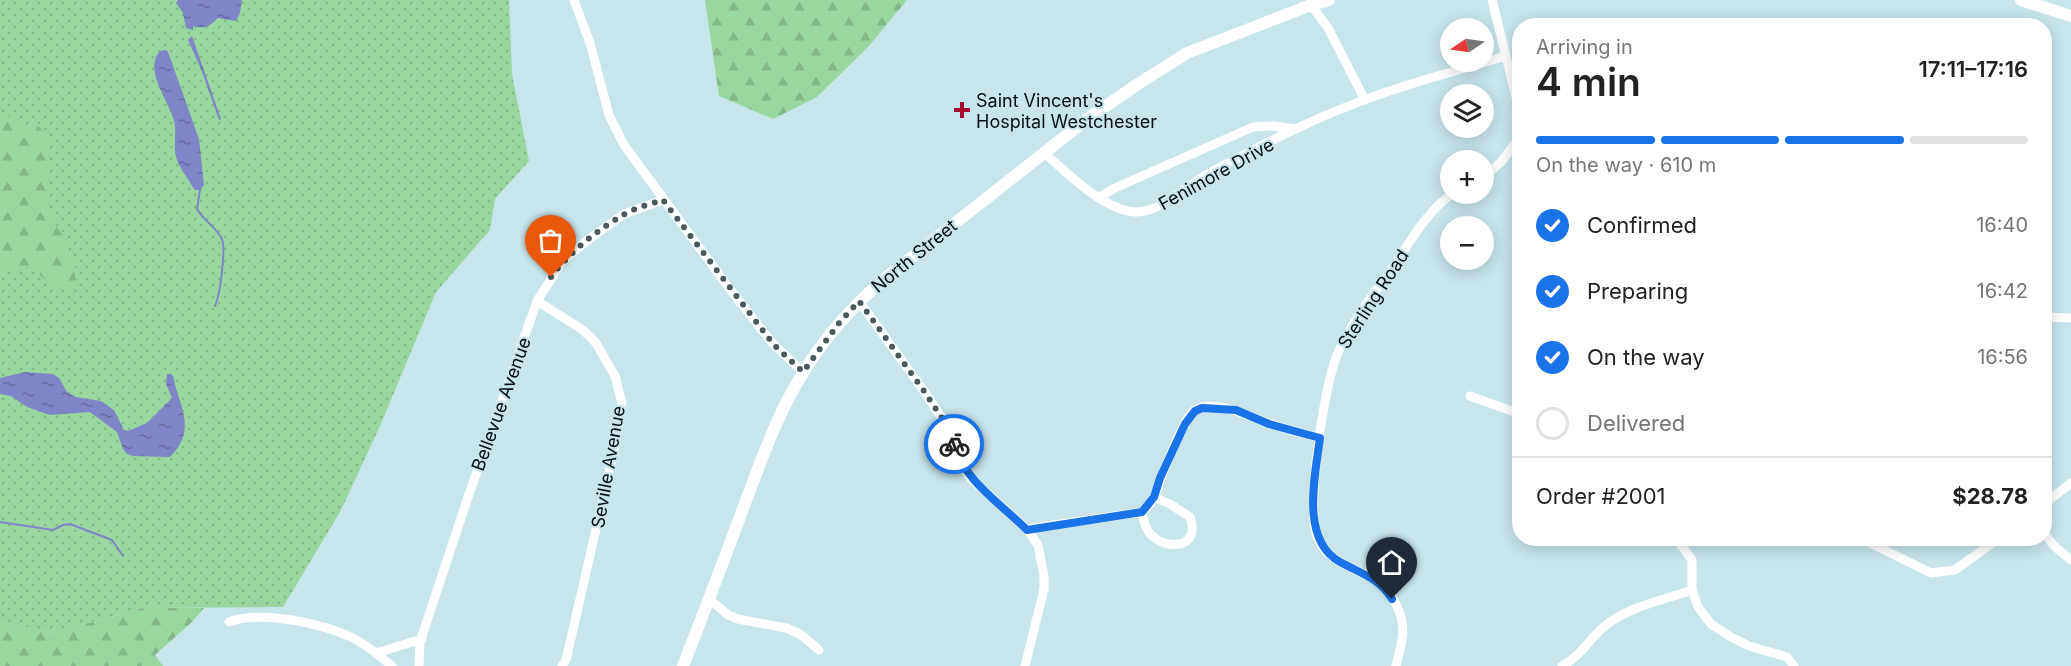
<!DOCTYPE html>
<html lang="en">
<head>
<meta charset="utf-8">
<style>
  body { margin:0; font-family:Inter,sans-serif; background:#f6f6f6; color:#222; height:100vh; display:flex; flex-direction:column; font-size:22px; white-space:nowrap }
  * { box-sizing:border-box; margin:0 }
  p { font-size:20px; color:#767676 }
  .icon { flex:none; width:33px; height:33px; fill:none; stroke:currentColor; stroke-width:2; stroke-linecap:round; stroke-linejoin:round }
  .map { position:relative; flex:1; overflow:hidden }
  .panel { position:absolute; left:1512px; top:18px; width:540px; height:528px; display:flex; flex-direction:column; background:#fff; border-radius:24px; box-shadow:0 3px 15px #0003 }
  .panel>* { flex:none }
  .needle { width:39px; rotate:257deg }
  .tools { position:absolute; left:1440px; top:18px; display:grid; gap:12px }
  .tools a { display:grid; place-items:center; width:54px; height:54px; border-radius:50%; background:#fff; box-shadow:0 3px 15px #0003; font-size:30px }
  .pin { position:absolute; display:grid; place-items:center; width:51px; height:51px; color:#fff; margin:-62px -26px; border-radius:50% 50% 50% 0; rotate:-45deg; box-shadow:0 0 6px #0007 }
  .pin .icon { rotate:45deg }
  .courier { position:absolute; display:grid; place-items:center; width:60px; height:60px; margin:-30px; border:4px solid #1a73e8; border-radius:50%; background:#fff; color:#222; box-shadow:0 2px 8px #0007 }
  .head em { font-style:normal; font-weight:600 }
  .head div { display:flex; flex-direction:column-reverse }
  .head { display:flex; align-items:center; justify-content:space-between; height:102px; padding:0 24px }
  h1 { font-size:39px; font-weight:600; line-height:45px }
  .bar { display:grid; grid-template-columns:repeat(4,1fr); gap:9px 6px; align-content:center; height:72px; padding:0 24px }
  .bar i { height:8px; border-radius:4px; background:#e0e0e0 }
  .bar .current { background:#1a73e8 }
  .bar p { grid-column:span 4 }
  .line { display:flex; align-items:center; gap:15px; padding:0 24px; border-top:2px solid #e0e0e0 }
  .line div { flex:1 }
  ol { padding:0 24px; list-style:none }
  li { display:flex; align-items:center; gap:18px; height:66px }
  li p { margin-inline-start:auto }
  li .icon { padding:6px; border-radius:50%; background:#1a73e8; color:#fff; stroke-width:4 }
  li:last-child { color:#767676 }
  li i { width:33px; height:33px; border:3px solid #e0e0e0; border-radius:50% }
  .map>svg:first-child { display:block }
</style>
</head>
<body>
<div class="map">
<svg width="2071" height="666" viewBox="0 0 2071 666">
  <defs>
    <pattern id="grass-dots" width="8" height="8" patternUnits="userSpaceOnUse" patternTransform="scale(1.5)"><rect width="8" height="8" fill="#99d7a0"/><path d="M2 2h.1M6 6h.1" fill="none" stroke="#82b789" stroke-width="1.8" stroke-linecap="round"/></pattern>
    <pattern id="forest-firs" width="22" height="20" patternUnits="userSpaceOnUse" patternTransform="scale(1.5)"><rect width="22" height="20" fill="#99d7a0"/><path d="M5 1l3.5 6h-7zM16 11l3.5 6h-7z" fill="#82b789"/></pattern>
    <pattern id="water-ripples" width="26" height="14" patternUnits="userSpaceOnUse" patternTransform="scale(1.5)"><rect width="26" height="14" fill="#7f85c7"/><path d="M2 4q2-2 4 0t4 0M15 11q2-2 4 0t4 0" fill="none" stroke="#666ba0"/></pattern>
  </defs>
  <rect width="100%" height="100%" fill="#c8e5ec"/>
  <path fill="url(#grass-dots)" d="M0,0H509L512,74L529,161L495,199L490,230L436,292L380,426L340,512L283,607L144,608L52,633L0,621Z"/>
  <path fill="url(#forest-firs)" d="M705,0H907L868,47L817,97L773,119L719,96Z
    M0,112L13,119L25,130L36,124L43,131L48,147V202L55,224L69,240L75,266V291C55,286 46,285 34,267L12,268L0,279Z
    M144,608H204L192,622L155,655L163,666H0V621L52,633Z"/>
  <path fill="url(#water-ripples)" d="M178,0H242L240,13L236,21L218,18C209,27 205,29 193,26V30L186,28L183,13L176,3Z
    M192,36L221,119L219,120L201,69L188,40Z
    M166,50L168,52L199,139L204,185L200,190H195L192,186C187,177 179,167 176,157C173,145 177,132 174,120C169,102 143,69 160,51Z
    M25,372L53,374L59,378L67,392L76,397L101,401L114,410L124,430L128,431L147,423L172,398L166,384L167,374H170L173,376C179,407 198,429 170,457L133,456L127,454L123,449L117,432L90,412L50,415L27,407L11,396L0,394V378Z"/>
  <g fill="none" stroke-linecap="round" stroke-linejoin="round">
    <path stroke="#7f85c7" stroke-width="2" d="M200,190L197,209C203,220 217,228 222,239C226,250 220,295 215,306
      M0,522L53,530L63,525L70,524L112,540L123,556"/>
    <path stroke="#fff" stroke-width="9" d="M574,0L590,43L609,115L624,145L732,292L774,345L803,372
      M1313,0L1311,5L1328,28L1365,100
      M1492,0L1520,113
      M1044,153C1068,173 1103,210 1135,212C1158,213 1180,191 1198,180C1210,172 1222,166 1234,160C1288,131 1346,104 1405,86C1438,75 1472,67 1505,56
      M1484,177L1501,162L1520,137
      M1098,198L1115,188L1253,127L1274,126L1296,129
      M537,301L583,330L596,343L615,376L622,403L616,442L566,660L562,666
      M859,301L924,391L949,429L961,465L971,479L1027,529L1038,545L1044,576V589L1025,666
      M2044,317L2071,318
      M1470,396L1520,414
      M2044,504L2071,483
      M1142,512C1143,517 1144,523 1146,527C1156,551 1203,553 1190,517L1170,504L1154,497
      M1027,529L1142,512C1156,502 1158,483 1165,468C1171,454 1184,418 1195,410C1215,398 1252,418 1271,424C1287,430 1304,433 1320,438
      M2044,533L2054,546L2071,560
      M1676,538L1692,560V590L1698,607L1711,624L1731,637L1749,646L1787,657L1794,666
      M1860,538L1931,573L1955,570L1999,538
      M709,599L728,615L738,619L786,628L800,634L819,650
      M229,622C261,610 320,623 351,637C366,644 379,656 392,666
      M376,653L422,639
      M419,666L420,642L468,497L537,301L562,262L585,242L624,214L663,200
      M1396,666C1399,652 1405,636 1402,621C1399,607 1388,587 1376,580C1368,575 1359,572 1351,568C1337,561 1325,554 1318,539C1305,509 1324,387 1337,355C1350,324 1373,295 1393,267C1410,242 1427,211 1452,194
      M1562,666C1581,656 1590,638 1606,625C1630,606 1664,600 1692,590"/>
    <path stroke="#fff" stroke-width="12" d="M2021,0L2071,16
      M683,666C704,612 725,558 745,503C762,459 777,414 803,373C824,338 852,307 883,280L1087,119L1138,84L1187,53L1311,5L1329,0"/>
  </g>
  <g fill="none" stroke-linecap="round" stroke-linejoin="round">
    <path stroke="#49595d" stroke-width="6" stroke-dasharray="0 10.8" d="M551,277C570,252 596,231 623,215C634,208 650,204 663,200L774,345L803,372L839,323L859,301L924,391L949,429L954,444"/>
    <path stroke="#1a73e8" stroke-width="8" d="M954,444C965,482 999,502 1027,530L1142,512L1154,497L1160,478L1185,424L1195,411L1202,408L1236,410L1269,424L1320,438C1315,476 1300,540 1340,562C1362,574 1379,578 1392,599"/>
  </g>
  <path fill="#a60b2f" stroke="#c8e5ec" stroke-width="2" d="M959 101h6v6h6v6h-6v6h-6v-6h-6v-6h6z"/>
  <g text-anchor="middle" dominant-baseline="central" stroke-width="4.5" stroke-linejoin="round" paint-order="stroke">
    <g font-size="18" fill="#050e10" stroke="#c8e5ec" text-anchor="start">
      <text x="976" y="100">Saint Vincent's<tspan x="976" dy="21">Hospital Westchester</tspan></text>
    </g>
    <g font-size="18" fill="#050e10" stroke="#c8e5ec">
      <text transform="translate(1216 174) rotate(-29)">Fenimore Drive</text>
      <text transform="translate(914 256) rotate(-39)">North Street</text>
      <text transform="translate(1373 299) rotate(-57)">Sterling Road</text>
      <text transform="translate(501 404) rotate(-70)">Bellevue Avenue</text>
      <text transform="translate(608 467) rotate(-80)">Seville Avenue</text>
    </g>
  </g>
</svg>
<div class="tools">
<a><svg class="needle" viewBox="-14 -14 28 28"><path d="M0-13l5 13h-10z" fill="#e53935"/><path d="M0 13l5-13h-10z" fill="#767676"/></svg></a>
<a><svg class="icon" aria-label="layers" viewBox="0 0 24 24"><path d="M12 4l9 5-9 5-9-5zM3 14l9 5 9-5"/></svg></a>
<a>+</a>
<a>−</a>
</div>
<div class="pin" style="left:551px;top:277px;background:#ea580c"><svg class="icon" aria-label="bag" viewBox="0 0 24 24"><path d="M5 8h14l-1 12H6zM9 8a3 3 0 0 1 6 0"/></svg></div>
<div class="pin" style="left:1392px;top:599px;background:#1f2937"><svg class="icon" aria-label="home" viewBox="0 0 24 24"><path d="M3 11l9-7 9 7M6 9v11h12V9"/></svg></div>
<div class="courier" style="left:954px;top:444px"><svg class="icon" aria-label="bike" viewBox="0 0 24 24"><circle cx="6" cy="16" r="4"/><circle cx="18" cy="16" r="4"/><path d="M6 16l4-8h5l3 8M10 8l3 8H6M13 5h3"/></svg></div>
<section class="panel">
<div class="head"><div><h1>4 min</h1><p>Arriving in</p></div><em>17:11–17:16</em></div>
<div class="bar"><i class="current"></i><i class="current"></i><i class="current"></i><i></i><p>On the way · 610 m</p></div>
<ol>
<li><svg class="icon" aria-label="check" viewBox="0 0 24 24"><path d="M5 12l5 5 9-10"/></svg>Confirmed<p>16:40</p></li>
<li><svg class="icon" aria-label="check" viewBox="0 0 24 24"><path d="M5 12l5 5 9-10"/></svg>Preparing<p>16:42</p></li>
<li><svg class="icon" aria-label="check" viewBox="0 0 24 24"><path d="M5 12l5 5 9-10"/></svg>On the way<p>16:56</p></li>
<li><i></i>Delivered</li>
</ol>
<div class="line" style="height:78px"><div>Order #2001</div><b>$28.78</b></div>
</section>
</div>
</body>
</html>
